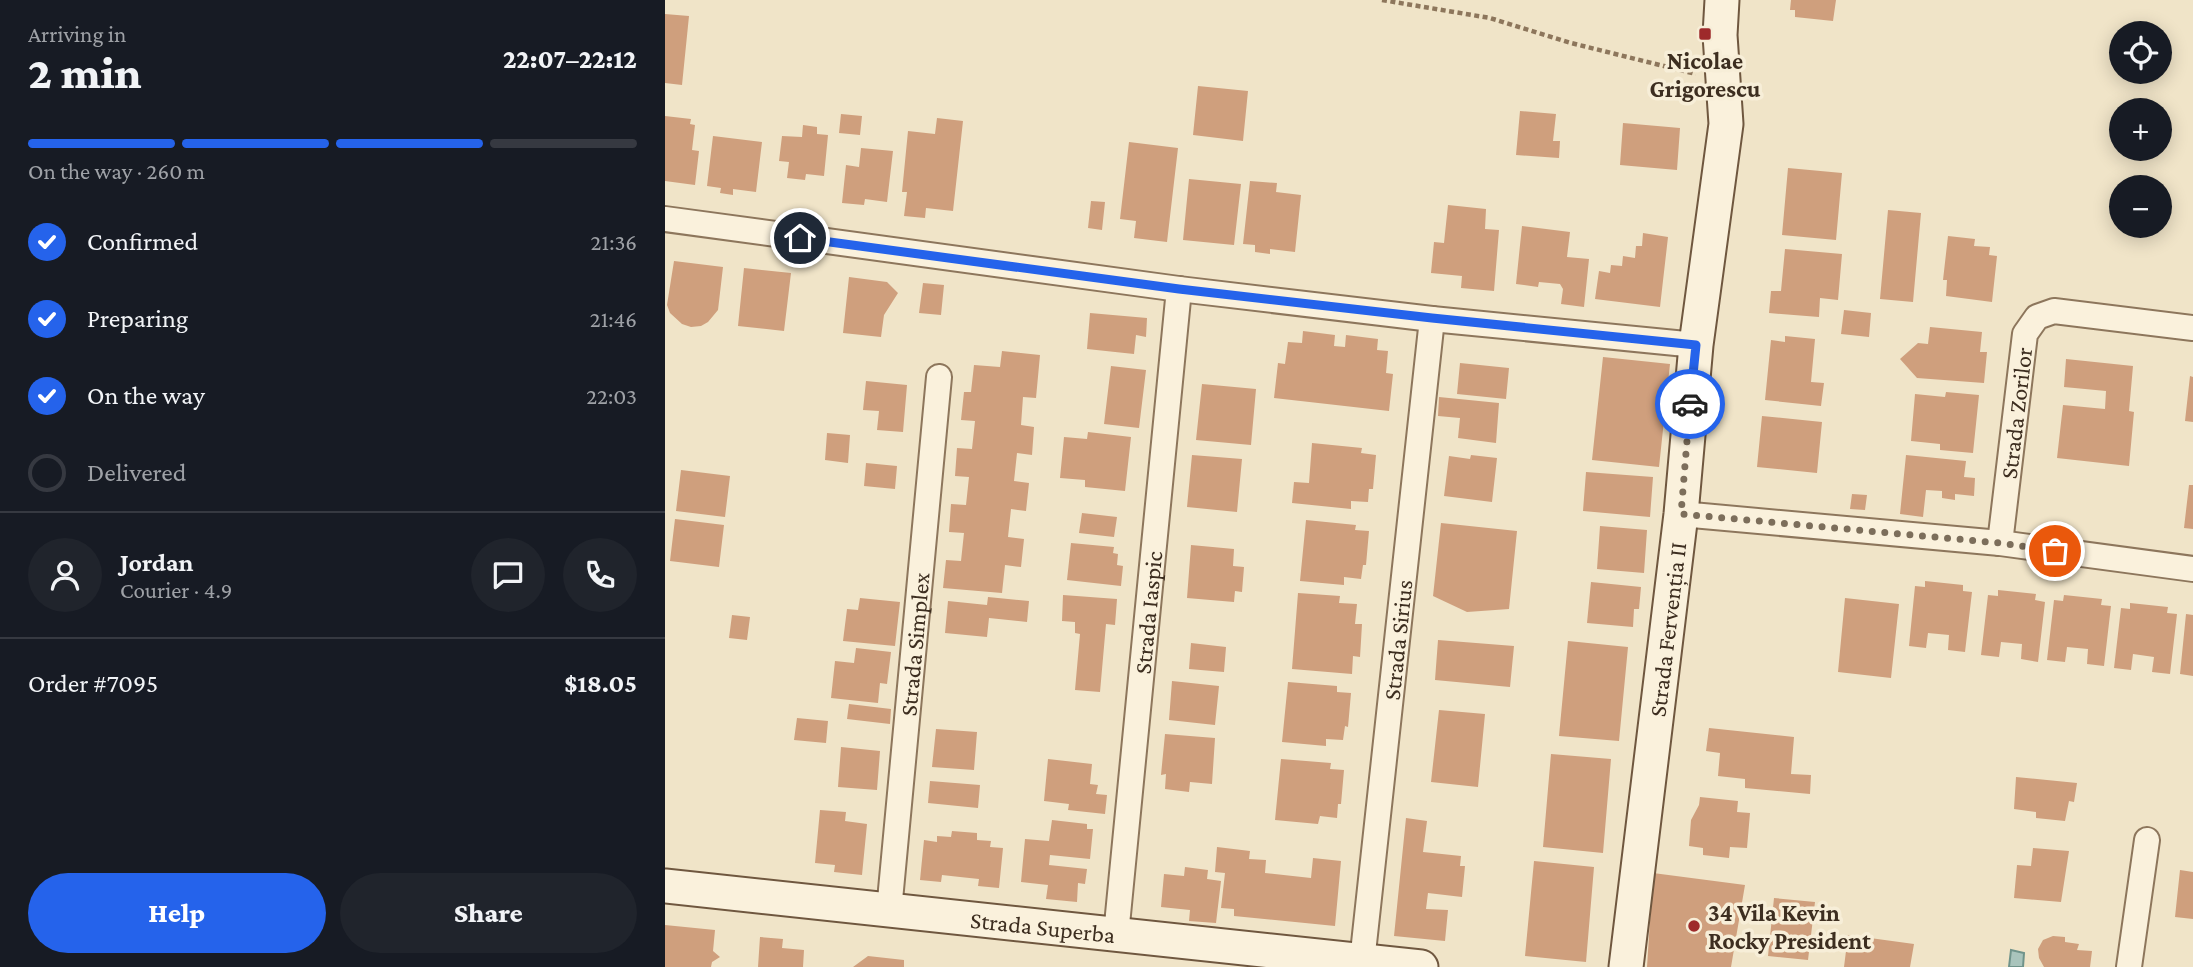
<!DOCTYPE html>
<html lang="en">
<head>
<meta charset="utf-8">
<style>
  body { margin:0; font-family:"Crimson Pro",serif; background:#20242c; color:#f1f3f6; height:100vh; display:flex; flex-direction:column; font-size:26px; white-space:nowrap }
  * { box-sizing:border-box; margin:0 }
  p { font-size:23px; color:#9ea1a6 }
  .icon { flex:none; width:38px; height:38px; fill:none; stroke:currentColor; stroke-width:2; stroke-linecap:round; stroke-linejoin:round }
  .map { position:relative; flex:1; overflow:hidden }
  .sheet { display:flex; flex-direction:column; background:#171b24; width:665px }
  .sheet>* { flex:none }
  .tools { position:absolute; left:1444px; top:21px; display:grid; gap:14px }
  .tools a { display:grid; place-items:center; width:63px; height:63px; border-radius:50%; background:#171b24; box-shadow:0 4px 18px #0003; font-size:35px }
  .pin { position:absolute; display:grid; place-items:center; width:60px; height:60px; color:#fff; margin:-30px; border:4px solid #fff; border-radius:50%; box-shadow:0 2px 7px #0007 }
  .courier { position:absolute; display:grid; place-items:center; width:70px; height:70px; margin:-35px; border:5px solid #2563eb; border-radius:50%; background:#fff; color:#222; box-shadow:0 2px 9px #0007 }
  .overview em { font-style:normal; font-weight:800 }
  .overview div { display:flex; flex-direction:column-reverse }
  .overview { display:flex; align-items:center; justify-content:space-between; height:119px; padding:0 28px }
  h1 { font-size:46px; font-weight:800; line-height:52px }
  .bar { display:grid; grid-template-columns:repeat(4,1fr); gap:10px 7px; align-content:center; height:84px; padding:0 28px }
  .bar i { height:9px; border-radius:5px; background:#363941 }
  .bar .active { background:#2563eb }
  .bar p { grid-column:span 4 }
  .line { display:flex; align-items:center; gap:18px; padding:0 28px; border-top:2px solid #363941 }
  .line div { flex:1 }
  .round { display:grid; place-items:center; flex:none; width:74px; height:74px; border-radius:37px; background:#20242c }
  ol { padding:0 28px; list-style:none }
  li { display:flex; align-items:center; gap:21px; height:77px }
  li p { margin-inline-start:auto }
  li .icon { padding:7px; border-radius:50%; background:#2563eb; color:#fff; stroke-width:4 }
  li:last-child { color:#9ea1a6 }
  li i { width:38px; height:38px; border:4px solid #363941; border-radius:50% }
  .action { display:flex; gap:14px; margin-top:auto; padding:14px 28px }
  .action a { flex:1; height:80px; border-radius:42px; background:#2563eb; color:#fff; font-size:28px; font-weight:800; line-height:80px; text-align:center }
  .action a+a { background:#20242c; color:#f1f3f6 }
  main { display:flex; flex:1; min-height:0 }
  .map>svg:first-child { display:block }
</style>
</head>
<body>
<main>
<section class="sheet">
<div class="overview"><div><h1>2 min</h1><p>Arriving in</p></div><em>22:07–22:12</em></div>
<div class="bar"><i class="active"></i><i class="active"></i><i class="active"></i><i></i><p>On the way · 260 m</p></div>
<ol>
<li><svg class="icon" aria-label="check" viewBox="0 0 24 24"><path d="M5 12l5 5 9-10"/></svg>Confirmed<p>21:36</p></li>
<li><svg class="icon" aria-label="check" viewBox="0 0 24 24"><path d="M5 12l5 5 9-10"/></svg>Preparing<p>21:46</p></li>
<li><svg class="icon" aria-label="check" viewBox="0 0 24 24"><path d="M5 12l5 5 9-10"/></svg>On the way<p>22:03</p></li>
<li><i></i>Delivered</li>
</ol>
<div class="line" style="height:126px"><a class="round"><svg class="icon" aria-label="person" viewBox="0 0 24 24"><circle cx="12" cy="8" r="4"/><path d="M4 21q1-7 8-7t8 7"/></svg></a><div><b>Jordan</b><p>Courier · 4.9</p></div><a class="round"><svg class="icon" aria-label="chat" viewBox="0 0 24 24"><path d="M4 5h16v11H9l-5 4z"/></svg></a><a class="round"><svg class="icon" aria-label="phone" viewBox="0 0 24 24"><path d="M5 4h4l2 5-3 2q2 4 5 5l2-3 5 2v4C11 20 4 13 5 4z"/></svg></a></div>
<div class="line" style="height:91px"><div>Order #7095</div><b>$18.05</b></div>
<div class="action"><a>Help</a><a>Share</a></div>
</section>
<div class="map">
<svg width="1528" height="967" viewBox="0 0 1528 967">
  <rect width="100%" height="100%" fill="#f0e4c8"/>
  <path fill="#a9c4bc" stroke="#6f938a" stroke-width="2" d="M1346,950L1359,953L1358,967H1344Z"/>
  <path fill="#cf9f7d" d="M1126,0H1171L1168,21L1130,17V10H1125Z
    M0,14L24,16L17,85L0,83Z
    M533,86L583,91L578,141L528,135Z
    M855,111L891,114L888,141H895L894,158L851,155Z
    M176,114L197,116L195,135L174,133Z
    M0,116L26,119L25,124L30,125L27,150L34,151L30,185L0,181Z
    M272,118L298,121L288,211L261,208L260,218L239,216L242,192H237L243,131L270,134Z
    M958,123L1015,128L1012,170L955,165Z
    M138,125L152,127V134L163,135L159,176L141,174L140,180L122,178L124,162L114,161L117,136L137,137Z
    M48,136L97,142L91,192L68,189V195L55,193L56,188L42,186Z
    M464,142L513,148L502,242L469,238L471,221L455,219Z
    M196,148L228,151L222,202L200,199L199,205L177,203L181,165L194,167Z
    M1123,168L1177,173L1171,240L1117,235Z
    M524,179L576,184L569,245L518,240Z
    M585,181L612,183L611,192L636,195L630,252L605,249V254L590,252V245L578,244Z
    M426,201L440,202L437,230L423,228Z
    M783,205L821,209L820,229L834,230L829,291L796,288L797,276L766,273L769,242L779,243Z
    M1223,210L1256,213L1248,302L1215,299Z
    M857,226L905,232L902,257L924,259L919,307L896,304L898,289L895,284L874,282L873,287L851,284Z
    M978,233L1003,237L995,307L930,299L934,271L945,273L946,265L957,266L958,256L970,258L971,246H977Z
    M1283,236L1310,239L1309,246L1325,247L1324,255L1332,256L1327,302L1281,296L1282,280H1278Z
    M1120,249L1177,254L1173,300L1155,298L1154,317L1104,313L1106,291H1116Z
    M9,261L58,267L53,310L43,322L36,326L26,327L17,324L5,313L2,305Z
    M79,268L126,273L119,331L73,326Z
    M184,277L222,282L233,293L219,315L216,337L178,333Z
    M258,283L279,285L276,315L254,313Z
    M1179,310L1206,313L1204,337L1176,334Z
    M425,313L482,318L481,337L471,335L469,354L422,349Z
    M1265,327L1317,332L1315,352H1322L1319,383L1252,378L1235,359L1253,343L1263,344Z
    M638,331L670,335L669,346L680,347L681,335L713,339L712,350L723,351L721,373L728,374L724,411L609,398L613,363L620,364L623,342L637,343Z
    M1120,336L1150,339L1146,382L1159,383L1156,406L1100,400L1106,340L1120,342Z
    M337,351L375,355L371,398L358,397L356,425L369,427L367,455L352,453L349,481L364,483L361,511L346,509L343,537L359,539L356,567L340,565L337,593L278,588L281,560L296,561L299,533L284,532L286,504L301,505L304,477L290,476L292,448L307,449L310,421L296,420L299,392H306L309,365L335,367Z
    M938,357L1005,364L994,467L927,460Z
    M1401,359L1468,366L1464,411L1469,412L1464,466L1392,458L1398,405L1440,409L1441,391L1399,387Z
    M795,363L844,368L841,399L792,394Z
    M446,366L481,370L474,428L439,424Z
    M1525,376L1528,377V422L1520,421Z
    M201,381L242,385L238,432L212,430L214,411L198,410Z
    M537,384L591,389L586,445L531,440Z
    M1281,392L1314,395L1308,453L1275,450V444L1246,441L1250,394L1280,397Z
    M774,397L834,403L831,443L793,438L795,418L773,416Z
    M1097,416L1157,422L1152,473L1092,467Z
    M423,432L466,437L460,491L420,487V480L395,478L399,437L422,439Z
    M162,433L185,435L183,463L160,460Z
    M647,443L697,448L696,453L711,455L708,489H704L703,502L686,501V509L627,503L629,482L644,483Z
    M527,455L577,459L572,512L522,507Z
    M806,455L832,458L827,502L779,496L784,456L805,459Z
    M1241,455L1301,461L1299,477L1310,478L1309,496L1290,494V500L1277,498V491L1261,490L1258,517L1235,514Z
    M201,463L232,466L230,489L199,486Z
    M16,470L65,476L60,517L11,511Z
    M921,472L988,477L985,517L918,511Z
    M1524,485H1528V529L1519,528Z
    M1187,494L1202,495L1200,510L1185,509Z
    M417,513L452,517L449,537L414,533Z
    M10,519L59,525L54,567L5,561Z
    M641,520L691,525L690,530L704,531L701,565H698L696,579L679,577V585L635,581Z
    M776,523L852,531L844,609L802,612L768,596Z
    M935,526L982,530L979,573L932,569Z
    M406,543L449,547L448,553L453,554L452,565L458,566L456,586L402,580Z
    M526,545L569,549L568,566L579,567L577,592L570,591L569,602L522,598Z
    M1260,581L1298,585V591L1307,592L1300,652L1283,650L1284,635L1263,633L1261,648L1244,646L1250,586L1260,587Z
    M926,582L976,587L974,609H969L968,627L922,623Z
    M1333,590L1371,594L1370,600L1380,602L1373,662L1356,659L1357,644L1336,642L1334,657L1316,655L1323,595L1333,596Z
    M633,593L675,596L674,603L692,604L690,624H697L696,641L695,657L688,656L687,674L627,669Z
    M398,595L452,599L450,625L441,624L435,692L410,690L415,634L410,633V622L397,621Z
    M1399,595L1437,599L1436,605L1446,606L1439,666L1422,664L1423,649L1402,647L1400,662L1382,660L1389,600L1398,601Z
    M323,597L364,601L362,622L324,618L322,637L280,633L283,601L322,605Z
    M195,598L235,602L230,646L178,641L182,609L193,610Z
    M1180,598L1234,604L1226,678L1173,672Z
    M1465,603L1503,607L1502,613L1512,614L1505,674L1487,672L1489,657L1468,654L1466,670L1449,668L1456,608L1465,609Z
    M1521,614L1528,615V676L1515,674Z
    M67,615L85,617L82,640L64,638Z
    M773,640L849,646L845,687L770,680Z
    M903,641L963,647L954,741L894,736Z
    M526,643L561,647L559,672L524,669Z
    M191,648L226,652L222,684L215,683L213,703L166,698L170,661L189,663Z
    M507,681L554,686L550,725L504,720Z
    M623,682L672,686V692L686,693L683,727L680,726L678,740L661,739V746L617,742Z
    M184,704L226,709L225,724L182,719Z
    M774,710L820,714L813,787L766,782Z
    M132,718L163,721L161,743L129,740Z
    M1044,728L1129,737L1126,774L1146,775L1145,794L1080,788V779L1053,776L1055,753L1041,751Z
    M271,729L312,732L309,770L267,767Z
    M500,734L550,738L547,784L525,782L524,792L500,789L501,774L496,775Z
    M176,747L215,751L212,790L173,787Z
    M886,754L946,759L938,853L878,847Z
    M383,759L427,764L425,784L433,785L431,794L442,795L440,814L403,810L404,804L379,801Z
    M616,759L666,763L665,769L679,770L676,804H673L672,818L655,816L653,824L610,820Z
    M1351,777L1412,783L1409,802L1404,801L1400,821L1371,818V812L1349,809Z
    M265,781L315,785L313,808L263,803Z
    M1035,797L1073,801L1072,812L1085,813L1082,848L1065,847L1064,858L1038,855V848L1024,846L1026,820L1034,805Z
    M155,810L181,812L180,821L202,824L197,875L169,872L170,865L150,863Z
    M741,818L762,821L758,852L796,856L795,866H800L797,897L763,893L761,909L783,910L780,941L729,936Z
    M387,820L422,824V829H428L425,859L385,855L384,865L422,869L420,884L413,883L412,902L381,899L383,885L356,882L360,839L384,841Z
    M287,831L312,833V840L326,841L325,847L338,848L334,888L313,886L314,879L295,877L277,875L276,882L255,880L259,840L272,842V836L286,837Z
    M552,847L585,851L584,859L601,860L600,873L646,878L648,858L676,861L670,926L569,916V909L556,908L560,873L550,872Z
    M1368,848L1404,851L1396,902L1349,898L1352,865L1366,866Z
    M869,861L929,867L921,962L860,956Z
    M520,867L543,870L542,879L556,881L551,923L524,921L525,910L496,907L499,874L519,876Z
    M1515,870L1528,872V919L1510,917Z
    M988,873L1080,885L1066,967H982Z
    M1109,898L1150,902L1143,960L1103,956Z
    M0,925L50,930L48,951L55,957L47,962L46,967H0Z
    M1183,935L1249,944L1245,967H1179Z
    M1388,936L1400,937V942L1414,944L1412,950L1427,951L1425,967H1379L1374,958L1373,949L1378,940Z
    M95,937L118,939L117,948L139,950L138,967H93Z
    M203,956L239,960V967H188Z"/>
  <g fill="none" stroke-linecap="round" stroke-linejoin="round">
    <defs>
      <g id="street">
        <path d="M0,219L514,289L767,319L1031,345"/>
        <path d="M1016,514L1335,543L1528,569"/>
        <path id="s1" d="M1335,543L1360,334L1372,317L1389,311L1528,328"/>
        <path id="s2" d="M224,911L274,377"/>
        <path id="s3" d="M451,935L514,289"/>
        <path id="s4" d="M697,962L767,319"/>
        <path d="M1464,967L1482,840"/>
      </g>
      <g id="secondary">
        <path id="s5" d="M0,886L756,967"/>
        <path id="s6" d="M961,967L1016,514L1031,345L1061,124L1055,35L1057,0"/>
      </g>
    </defs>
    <use href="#street" stroke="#8d765c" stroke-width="28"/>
    <use href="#secondary" stroke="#6f573f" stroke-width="37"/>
    <path stroke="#8d765c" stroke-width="4.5" stroke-dasharray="5 3.5" stroke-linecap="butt" d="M717,0L825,18L906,43L1031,74"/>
    <use href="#street" stroke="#faf1dc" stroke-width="24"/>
    <use href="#secondary" stroke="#faf1dc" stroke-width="33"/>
  </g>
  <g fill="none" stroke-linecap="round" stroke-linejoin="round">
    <path stroke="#7c6e5b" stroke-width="7" stroke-dasharray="0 12.6" d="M1025,404L1016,514L1335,543L1390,551"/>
    <path stroke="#2563eb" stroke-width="9" d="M135,238L514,289L767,318L1031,345L1025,404"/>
  </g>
  <g fill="#9e2a2b" stroke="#f7eed8" stroke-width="2.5">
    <rect x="1033" y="27" width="14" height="14" rx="3.5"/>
    <circle cx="1029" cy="926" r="7"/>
  </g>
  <g text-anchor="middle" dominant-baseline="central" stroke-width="7" stroke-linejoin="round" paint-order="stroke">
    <g font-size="24" font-weight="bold" fill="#3d2e20" stroke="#f7eed8">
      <text x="1040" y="60">Nicolae<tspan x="1040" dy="28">Grigorescu</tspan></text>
      <text x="1043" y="912" text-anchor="start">34 Vila Kevin<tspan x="1043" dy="28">Rocky President</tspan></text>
    </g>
    <g font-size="24" fill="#3d2e20" stroke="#f7eed8">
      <text stroke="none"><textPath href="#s1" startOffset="131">Strada Zorilor</textPath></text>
      <text stroke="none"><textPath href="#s3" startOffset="324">Strada Iaspic</textPath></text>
      <text stroke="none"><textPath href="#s6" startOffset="340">Strada Fervenția II</textPath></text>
      <text stroke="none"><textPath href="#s4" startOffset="324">Strada Sirius</textPath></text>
      <text stroke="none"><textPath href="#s2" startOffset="268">Strada Simplex</textPath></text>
      <text stroke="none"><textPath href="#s5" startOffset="380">Strada Superba</textPath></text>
    </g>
  </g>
</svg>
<div class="tools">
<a><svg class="icon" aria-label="locate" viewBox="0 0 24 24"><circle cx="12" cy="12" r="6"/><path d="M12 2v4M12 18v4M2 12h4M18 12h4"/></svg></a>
<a>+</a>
<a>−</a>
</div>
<div class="pin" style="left:1390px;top:551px;background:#ea580c"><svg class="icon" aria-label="bag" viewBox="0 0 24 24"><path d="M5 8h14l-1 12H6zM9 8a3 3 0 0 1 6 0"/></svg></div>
<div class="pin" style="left:135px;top:238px;background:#1f2937"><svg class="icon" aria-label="home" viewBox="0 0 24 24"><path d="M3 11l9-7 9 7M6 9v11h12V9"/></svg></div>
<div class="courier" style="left:1025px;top:404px"><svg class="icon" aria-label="car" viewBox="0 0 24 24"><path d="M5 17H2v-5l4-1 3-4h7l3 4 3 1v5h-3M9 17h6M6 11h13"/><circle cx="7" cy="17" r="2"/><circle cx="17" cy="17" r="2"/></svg></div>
</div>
</main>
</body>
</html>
